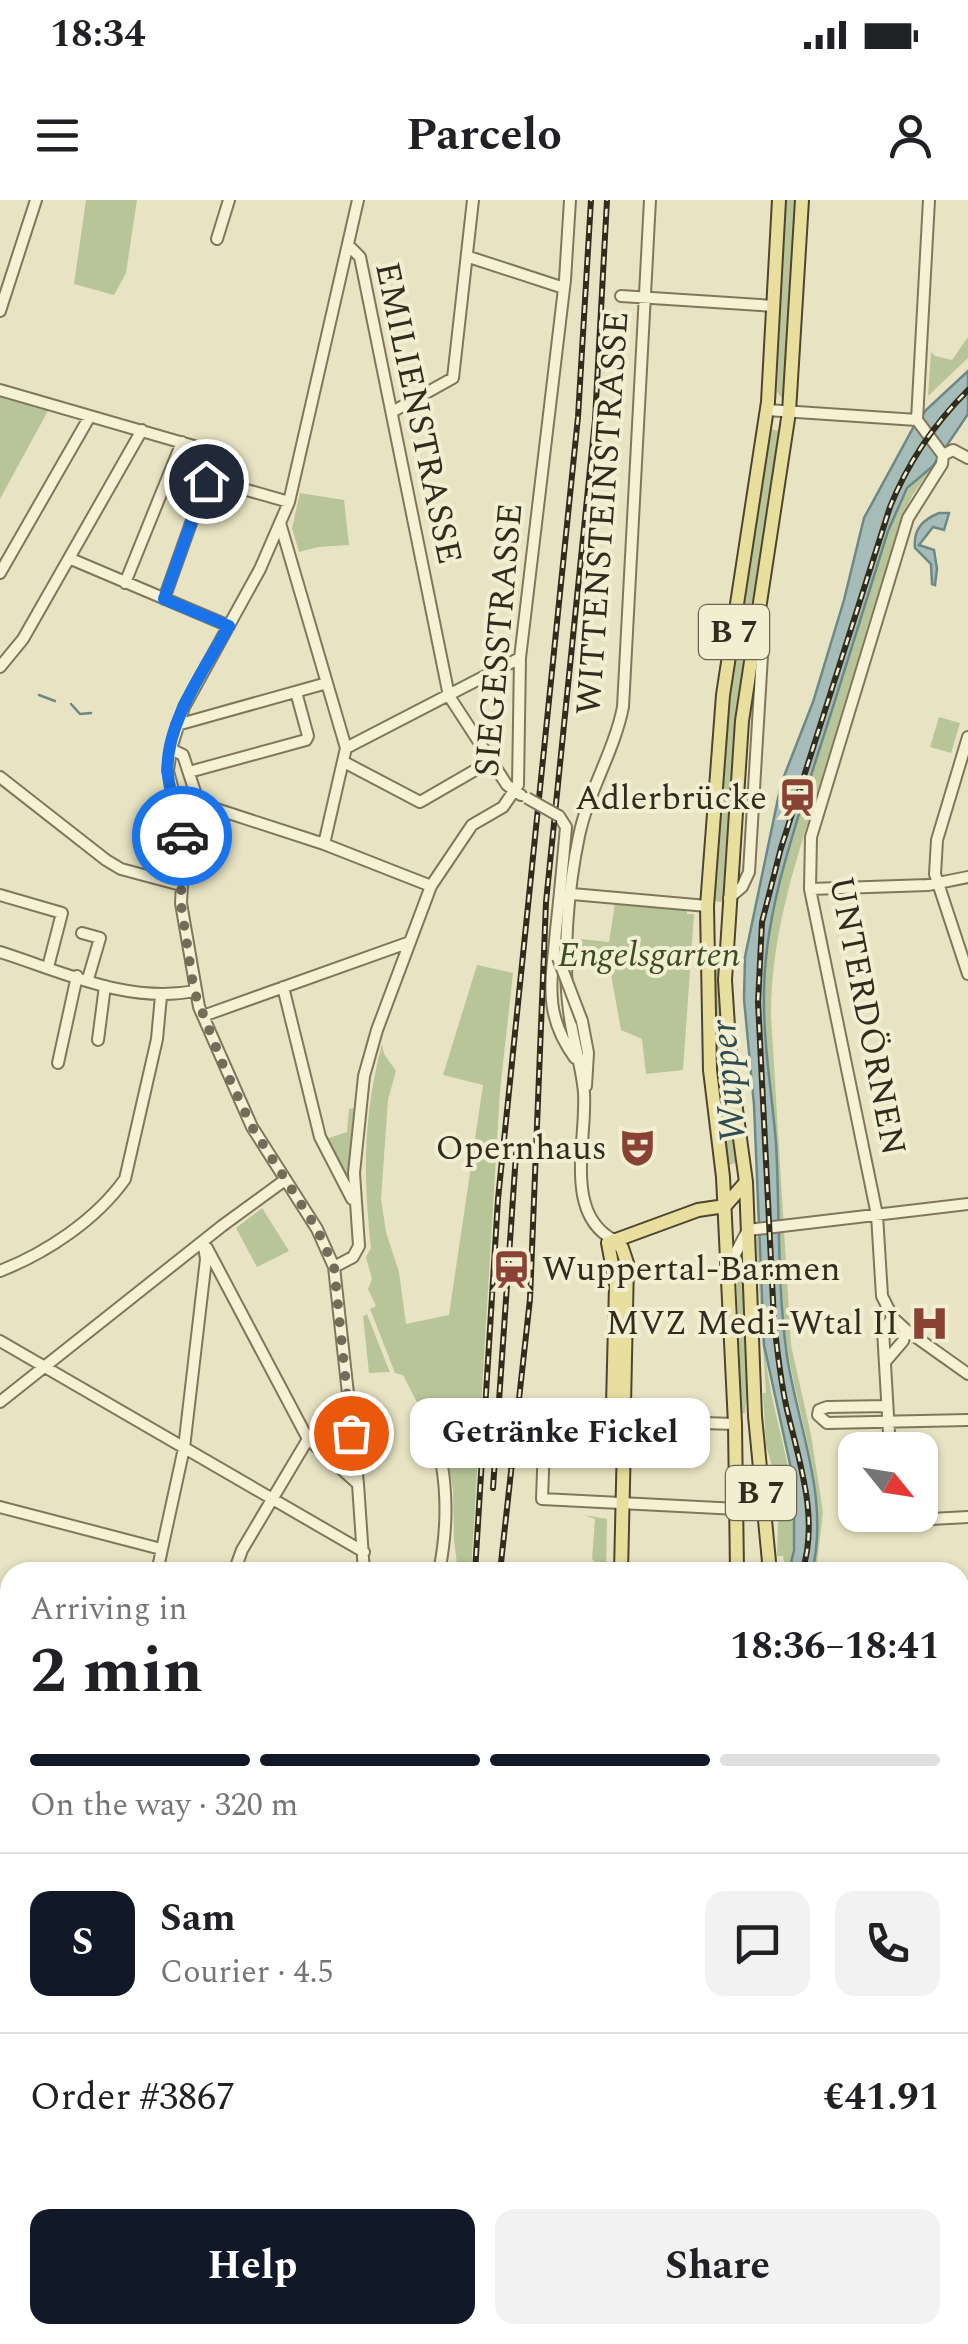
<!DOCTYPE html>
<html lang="en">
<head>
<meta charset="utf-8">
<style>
  body { margin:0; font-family:Spectral,serif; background:#f2f2f2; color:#202124; height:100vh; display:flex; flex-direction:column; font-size:38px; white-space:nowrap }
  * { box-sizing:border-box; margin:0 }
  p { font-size:32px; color:#757577 }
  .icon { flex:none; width:55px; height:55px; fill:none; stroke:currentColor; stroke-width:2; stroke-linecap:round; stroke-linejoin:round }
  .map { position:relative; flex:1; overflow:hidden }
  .drawer { position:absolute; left:0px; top:1362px; width:970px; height:782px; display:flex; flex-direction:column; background:#fff; border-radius:30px 30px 0 0; box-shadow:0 2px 8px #0004 }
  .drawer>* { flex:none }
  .needle { width:65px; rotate:120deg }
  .tools { position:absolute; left:838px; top:1232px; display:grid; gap:20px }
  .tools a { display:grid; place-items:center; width:100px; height:100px; border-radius:20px; background:#fff; box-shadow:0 2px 8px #0004; font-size:50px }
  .pin { position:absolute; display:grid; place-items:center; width:85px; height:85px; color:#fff; margin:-42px; border:5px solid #fff; border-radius:50%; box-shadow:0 2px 10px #0007 }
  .courier { position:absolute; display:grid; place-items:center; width:100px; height:100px; margin:-50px; border:8px solid #1a73e8; border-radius:50%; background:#fff; color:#222; box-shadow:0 2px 12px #0007 }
  .bubble { position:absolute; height:70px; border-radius:20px; background:#fff; box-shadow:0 2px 8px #0004; font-size:32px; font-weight:700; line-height:70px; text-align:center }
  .summary em { font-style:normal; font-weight:700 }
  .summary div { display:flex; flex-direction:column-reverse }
  .summary { display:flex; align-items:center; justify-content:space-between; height:170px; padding:0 30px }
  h1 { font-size:65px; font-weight:700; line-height:75px }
  .bar { display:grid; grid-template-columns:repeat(4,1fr); gap:15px 10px; align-content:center; height:120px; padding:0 30px }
  .bar i { height:12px; border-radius:8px; background:#e0e0e0 }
  .bar .current { background:#111827 }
  .bar p { grid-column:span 4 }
  .line { display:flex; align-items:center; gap:25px; padding:0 30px; border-top:2px solid #e0e0e0 }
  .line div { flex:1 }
  .round { display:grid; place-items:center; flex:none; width:105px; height:105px; border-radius:20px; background:#f2f2f2 }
  .cta { display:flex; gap:20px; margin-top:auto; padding:20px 30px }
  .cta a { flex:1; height:115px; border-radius:20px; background:#111827; color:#fff; font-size:40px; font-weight:700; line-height:115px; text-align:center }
  .cta a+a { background:#f2f2f2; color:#202124 }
  .status { display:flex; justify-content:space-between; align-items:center; height:70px; padding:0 50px; background:#fff; direction:ltr }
  .status svg { height:28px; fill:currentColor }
  header { display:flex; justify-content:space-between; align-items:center; height:130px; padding:0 30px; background:#fff; font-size:45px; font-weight:700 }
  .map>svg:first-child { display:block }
</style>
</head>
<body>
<div class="status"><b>18:34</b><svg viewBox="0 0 49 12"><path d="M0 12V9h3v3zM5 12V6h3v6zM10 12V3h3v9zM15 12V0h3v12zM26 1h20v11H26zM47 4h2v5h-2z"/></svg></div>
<header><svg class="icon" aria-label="menu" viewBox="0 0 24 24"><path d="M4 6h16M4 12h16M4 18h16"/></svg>Parcelo<svg class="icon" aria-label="person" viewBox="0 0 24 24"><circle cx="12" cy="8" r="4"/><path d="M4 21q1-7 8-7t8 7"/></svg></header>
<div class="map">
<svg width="968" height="2144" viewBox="0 0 968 2144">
  <rect width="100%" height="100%" fill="#e8e4c3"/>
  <path fill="#b7c598" d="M86,0H137L126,73L114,95L74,84Z
    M784,0H797L784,197H781L777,192Z
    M968,137V158L928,196L931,152L935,156L952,160Z
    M0,193L50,207L0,299Z
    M770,229L782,231L735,545L723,702L712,701L732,477Z
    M933,266L912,296L900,321C875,404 849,487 824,571C799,652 771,728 771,816L791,1145L811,1235L823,1312L816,1372H812C833,1285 788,1198 783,1111C779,1048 779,984 774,921C770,871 761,821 765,770C775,655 822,543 856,434C871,385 886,292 933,266Z
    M300,293L344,300L349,345L318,347L299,352L292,328Z
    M939,517L960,523L951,553L930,547Z
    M615,703L687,710V714H694L683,870L646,874L642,839L621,830L609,763H582L581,739L609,742Z
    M713,757L721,760L740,962L728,965L716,882Z
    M477,765L513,773L500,891L471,1372H458L454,1340L453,1289L443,1232L428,1214L421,1210L403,1175L395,1173L370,1109L376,1106L368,1089L372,1079L366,1057L371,1048C363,975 363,916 382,844L384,854L396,871L388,900L381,999L386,1032L399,1072L406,1124L449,1115L483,885L443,875Z
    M354,908L347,982L326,939L347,932L349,909Z
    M262,1008L289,1051L257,1067L236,1028Z
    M758,1036C760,1082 761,1129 768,1175C780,1247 805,1297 789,1372H786L783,1356H777L778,1321L773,1270L766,1245L763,1193H766L756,1039Z
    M742,1042L749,1169L745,1213H742L736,1067Z
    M367,1114L387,1165L390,1172L369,1173L363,1116Z
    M584,1315L607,1319L606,1372H597V1364L592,1359L595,1319Z
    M10,1788V1917L0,1905V1792Z"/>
  <path fill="#a5bcb9" stroke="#6d8987" stroke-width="2.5" d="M968,171V214L933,266L907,288L888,331C864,408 840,486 815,563C792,637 765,713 764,792C763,843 772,893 776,943C780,1014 777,1086 787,1156C798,1228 830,1298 812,1372H789L794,1350V1301L792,1273L764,1145L754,905L744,799L745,757L781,584L813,502L844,400L864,318L913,228L926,210Z
    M939,313H949L944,330L933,327L919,345L934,350L937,369L935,385L932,384L931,364L915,348C913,330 922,320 939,313Z"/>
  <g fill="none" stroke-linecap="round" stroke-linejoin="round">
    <path stroke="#6d8987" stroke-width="2.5" d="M39,495L55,501
      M71,504L80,514L91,513"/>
    <path stroke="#a5bcb9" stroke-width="9" d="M885,2135V2144"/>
    <defs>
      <path id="minor" d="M358,0L289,302L260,369L184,507L171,549L168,571L180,617L184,646L181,703L199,807L252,927L317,1029L334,1067L358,1284L364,1372
        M217,39L229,0
        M348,45L360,57L449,496L507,585L521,595
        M469,57L564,88
        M621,96L774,106
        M0,111L36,0
        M0,190L211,251V272L215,281L289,302
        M767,210L917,220L943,255
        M392,212L453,178L473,0
        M917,220L929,0
        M943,255L942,264L908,318L811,637L810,689L877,1015L882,1096L893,1118L906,1130L968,1174
        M943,255L953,250L968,258
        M280,323L346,548L324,644
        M71,359L229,426
        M0,373L90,216
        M125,383L182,242
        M164,399L206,281L212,278
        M0,467L23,439L142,230
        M177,525L327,483
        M968,537L937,640L935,674L968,774
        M346,548L520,458
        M171,549L183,555L197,598L204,605L324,644L431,686
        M344,562L420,602L491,561
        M189,572L306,540L308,536L296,492
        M0,577L106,660L121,669L181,685
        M559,616L566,627C563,661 560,695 556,730C552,780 542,813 575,858
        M810,689L928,685L968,677
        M572,694L707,706
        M0,695L62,713L48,767
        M729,698L742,687L749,672L763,439L760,419
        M82,733L100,738L88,779
        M0,752C63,772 128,804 195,791
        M283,787L320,937L352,999
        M203,816L410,742
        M582,821L588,853L586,886
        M98,840L105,786
        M58,863L77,776
        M614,1040C563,1014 587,940 584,893C582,866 572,838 569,811C562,758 568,688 579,636C588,592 614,552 623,507L650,0
        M207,1048L308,1239L357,1283
        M334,1067L353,1057L359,1046L354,973L364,876L377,830L431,686L472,625L503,607L518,585L520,458L565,80L570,0
        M728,1067L748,1030L968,1004
        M0,1071C46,1053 96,1020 125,979L157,839L161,796
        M0,1141L364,1352
        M885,1162L903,1141L906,1130
        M0,1202L222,1026L285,980
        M887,1206L827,1207L819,1210L818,1215L827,1223L968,1220
        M430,1220C448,1269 449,1322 439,1372
        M735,1224L545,1218L542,1299L738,1309
        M890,1250L883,1130L893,1118
        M0,1307L161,1349
        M894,1315V1321L968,1317
        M157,1372L184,1248L206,1059L203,1041
        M234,1372L242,1350L308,1239
        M0,1408L10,1410
        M960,1498L968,1496
        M0,1523L10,1514
        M0,1593L10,1595
        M960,1640H968
        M960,1701H968
        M960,1769L968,1770
        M960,2067L968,2069
        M0,2089L10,2092
        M148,2135L177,2144
        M74,2144L75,2135
        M282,2144L284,2135
        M830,2144L832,2135
        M927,2144V2135"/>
      <path id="major" d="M614,1040L622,1048L627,1063L624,1205L620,1221
        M621,1372L624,1240L613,1205L616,1085L608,1043L698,1010L725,1006L746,982
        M737,1372L735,1224L723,977L710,870L707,706L723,495L768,202L779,0
        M770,1372L755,1216L746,982L731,873L725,780L742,521L789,212L802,0
        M960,1420H968
        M960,1438H968
        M0,2005L10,2016
        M20,2144L23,2135
        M465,2144L471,2135
        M617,2144V2135
        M631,2144L633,2135"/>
    </defs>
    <use href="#minor" stroke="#81765c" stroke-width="14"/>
    <use href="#major" stroke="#4f4430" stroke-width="16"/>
    <use href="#minor" stroke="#f4f1d5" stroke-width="10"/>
    <use href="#major" stroke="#e8df9e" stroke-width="12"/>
    <defs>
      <path id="rail" d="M493,1288L516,954
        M475,1372L498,999L578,217L591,0
        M500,1372L530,1099L546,702L595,220L607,0
        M802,1372C820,1317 798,1259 786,1205C780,1177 777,1149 774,1121L758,802L762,722L781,648L890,307C908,262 934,224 968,190
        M481,2135L482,2144
        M496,2135L497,2144
        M524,2144L528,2135"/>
    </defs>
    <use href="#rail" stroke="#322c1e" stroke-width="6"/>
    <use href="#rail" stroke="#f1eed2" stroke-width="2.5" stroke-dasharray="8" stroke-linecap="butt"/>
    <defs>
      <path id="minor-bridge" d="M527,598L559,616
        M558,758L582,821"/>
    </defs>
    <use href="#minor-bridge" stroke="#81765c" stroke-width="14" stroke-linecap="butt"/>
    <use href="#minor-bridge" stroke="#f4f1d5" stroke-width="10"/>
  </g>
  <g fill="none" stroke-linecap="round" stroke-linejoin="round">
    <path stroke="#726c58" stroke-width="10" stroke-dasharray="0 18" d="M182,636L181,704L194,791L223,865L252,927L317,1029L334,1067L351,1233"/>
    <path stroke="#1a73e8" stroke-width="12" d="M182,636C179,615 170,596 168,575C163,526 206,467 229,426L164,399L206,281"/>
  </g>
  <defs>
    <symbol id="station-bare" viewBox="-9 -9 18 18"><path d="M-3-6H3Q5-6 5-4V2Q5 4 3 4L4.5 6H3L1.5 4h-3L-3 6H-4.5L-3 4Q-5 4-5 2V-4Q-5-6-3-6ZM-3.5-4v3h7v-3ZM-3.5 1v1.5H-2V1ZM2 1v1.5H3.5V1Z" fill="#894233" stroke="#f1eed2" stroke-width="2.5" paint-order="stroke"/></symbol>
    <symbol id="theatre-bare" viewBox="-9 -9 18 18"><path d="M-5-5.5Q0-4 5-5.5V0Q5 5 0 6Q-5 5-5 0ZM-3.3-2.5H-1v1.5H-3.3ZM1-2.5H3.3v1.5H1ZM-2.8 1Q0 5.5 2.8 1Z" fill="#894233" stroke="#f1eed2" stroke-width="2.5" paint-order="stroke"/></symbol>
    <symbol id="hospital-bare" viewBox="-9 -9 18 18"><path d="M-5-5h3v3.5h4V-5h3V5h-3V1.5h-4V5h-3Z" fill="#894233" stroke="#f1eed2" stroke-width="2.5" paint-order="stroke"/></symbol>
  </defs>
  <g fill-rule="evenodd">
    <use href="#station-bare" x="770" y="570" width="55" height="55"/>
    <use href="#theatre-bare" x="610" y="920" width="55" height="55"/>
    <use href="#station-bare" x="484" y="1042" width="55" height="55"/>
    <use href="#hospital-bare" x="902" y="1096" width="55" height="55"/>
  </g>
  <g text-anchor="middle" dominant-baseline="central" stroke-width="8" stroke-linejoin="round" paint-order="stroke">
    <g fill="#f1eed2" stroke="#6b6654" stroke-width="2.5">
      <rect x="699" y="405" width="70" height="54" rx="8"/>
      <rect x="726" y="1266" width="70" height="54" rx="8"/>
    </g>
    <g font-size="32" font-weight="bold" fill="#322c1e">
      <text x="734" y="432">B 7</text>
      <text x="761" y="1293">B 7</text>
    </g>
    <g font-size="35" fill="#322c1e" stroke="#f1eed2">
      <text transform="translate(418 213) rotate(78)">EMILIENSTRASSE</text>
      <text transform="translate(603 313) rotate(-86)">WITTENSTEINSTRASSE</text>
      <text transform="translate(499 440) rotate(-85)">SIEGESSTRASSE</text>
      <text transform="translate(867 816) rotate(79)">UNTERDÖRNEN</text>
    </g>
    <g font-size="35" fill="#322c1e" stroke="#f1eed2" text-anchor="end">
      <text x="767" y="598">Adlerbrücke</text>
      <text x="607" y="948">Opernhaus</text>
      <text x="542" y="1069" text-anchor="start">Wuppertal-Barmen</text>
      <text x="899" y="1123">MVZ Medi-Wtal II</text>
    </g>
    <g font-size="35" font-style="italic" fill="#3c4c27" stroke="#f1eed2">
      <text x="649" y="755">Engelsgarten</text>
    </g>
    <g font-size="38" font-style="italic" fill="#2f4c50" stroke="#f1eed2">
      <text transform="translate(729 881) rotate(-95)">Wupper</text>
    </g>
  </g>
</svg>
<div class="tools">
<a><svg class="needle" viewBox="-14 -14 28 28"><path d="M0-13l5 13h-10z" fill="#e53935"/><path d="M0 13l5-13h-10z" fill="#757577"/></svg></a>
</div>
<div class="pin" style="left:351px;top:1233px;background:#ea580c"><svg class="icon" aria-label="bag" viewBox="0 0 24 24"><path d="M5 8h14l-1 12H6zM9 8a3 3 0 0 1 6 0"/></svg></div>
<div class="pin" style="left:206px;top:281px;background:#1f2937"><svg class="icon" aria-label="home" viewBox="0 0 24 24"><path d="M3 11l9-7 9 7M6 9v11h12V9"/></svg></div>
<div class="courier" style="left:182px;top:636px"><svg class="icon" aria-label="car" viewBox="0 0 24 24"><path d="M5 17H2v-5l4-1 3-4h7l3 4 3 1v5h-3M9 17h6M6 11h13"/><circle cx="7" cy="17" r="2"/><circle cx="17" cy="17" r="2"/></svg></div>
<div class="bubble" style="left:410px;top:1198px;width:300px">Getränke Fickel</div>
<section class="drawer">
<div class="summary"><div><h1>2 min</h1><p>Arriving in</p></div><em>18:36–18:41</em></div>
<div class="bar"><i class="current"></i><i class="current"></i><i class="current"></i><i></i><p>On the way · 320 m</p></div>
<div class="line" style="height:180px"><b class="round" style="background:#111827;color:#fff">S</b><div><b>Sam</b><p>Courier · 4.5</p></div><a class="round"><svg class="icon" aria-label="chat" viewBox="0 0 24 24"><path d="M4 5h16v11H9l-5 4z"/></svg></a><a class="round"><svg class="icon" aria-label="phone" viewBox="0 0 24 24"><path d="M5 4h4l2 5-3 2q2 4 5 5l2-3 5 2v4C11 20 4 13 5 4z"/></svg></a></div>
<div class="line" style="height:130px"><div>Order #3867</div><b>€41.91</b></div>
<div class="cta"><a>Help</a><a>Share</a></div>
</section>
</div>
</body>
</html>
